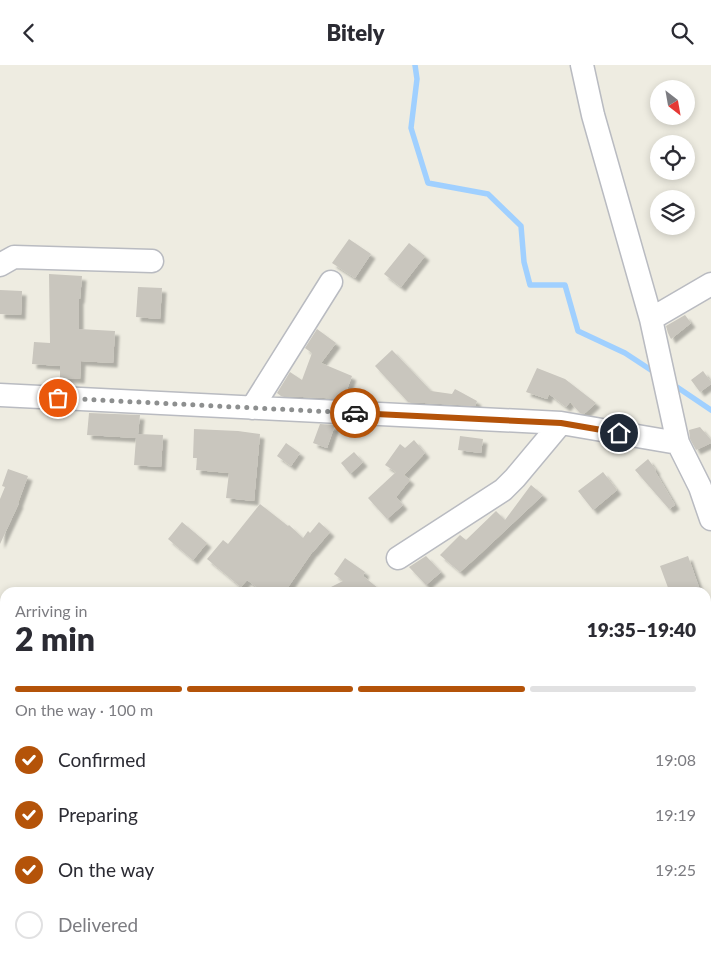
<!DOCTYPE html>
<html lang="en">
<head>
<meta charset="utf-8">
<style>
  body { margin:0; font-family:Lato,sans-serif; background:#f7f7f7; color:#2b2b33; height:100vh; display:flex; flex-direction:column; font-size:19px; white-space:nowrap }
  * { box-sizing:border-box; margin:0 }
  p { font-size:16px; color:#7c7c81 }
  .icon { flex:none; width:28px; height:28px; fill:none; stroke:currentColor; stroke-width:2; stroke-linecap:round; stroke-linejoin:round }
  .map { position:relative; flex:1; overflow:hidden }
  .panel { position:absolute; left:0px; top:522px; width:711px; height:376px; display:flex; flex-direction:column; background:#fff; border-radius:15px 15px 0 0; box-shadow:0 2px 8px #0003 }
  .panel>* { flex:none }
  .needle { width:32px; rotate:149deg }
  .controls { position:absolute; left:650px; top:15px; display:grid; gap:10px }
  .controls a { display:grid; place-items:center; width:45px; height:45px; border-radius:50%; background:#fff; box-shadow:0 2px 8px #0003; font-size:25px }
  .pin { position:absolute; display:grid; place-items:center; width:42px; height:42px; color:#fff; margin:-21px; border:2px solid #fff; border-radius:50%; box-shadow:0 1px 5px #0007 }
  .courier { position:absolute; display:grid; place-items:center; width:50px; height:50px; margin:-25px; border:4px solid #b45309; border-radius:50%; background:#fff; color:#222; box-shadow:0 1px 6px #0007 }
  .overview em { font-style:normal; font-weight:800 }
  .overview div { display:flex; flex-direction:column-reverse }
  .overview { display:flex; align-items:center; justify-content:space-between; height:85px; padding:0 15px }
  h1 { font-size:32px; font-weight:800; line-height:38px }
  .bar { display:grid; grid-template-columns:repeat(4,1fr); gap:8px 5px; align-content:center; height:60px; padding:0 15px }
  .bar i { height:6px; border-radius:4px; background:#e1e1e2 }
  .bar .active { background:#b45309 }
  .bar p { grid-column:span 4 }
  ol { padding:0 15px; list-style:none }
  li { display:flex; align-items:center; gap:15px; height:55px }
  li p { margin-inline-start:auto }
  li .icon { padding:5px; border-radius:50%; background:#b45309; color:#fff; stroke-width:4 }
  li:last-child { color:#7c7c81 }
  li i { width:28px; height:28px; border:2px solid #e1e1e2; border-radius:50% }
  header { display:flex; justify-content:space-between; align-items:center; height:65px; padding:0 15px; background:#fff; font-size:22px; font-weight:800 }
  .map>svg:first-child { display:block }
</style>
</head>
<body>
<header><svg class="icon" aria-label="back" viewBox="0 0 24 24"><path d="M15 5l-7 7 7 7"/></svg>Bitely<svg class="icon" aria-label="search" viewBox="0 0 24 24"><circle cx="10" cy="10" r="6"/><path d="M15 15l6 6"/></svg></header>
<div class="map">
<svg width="711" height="898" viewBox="0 0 711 898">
  <defs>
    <filter id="shadow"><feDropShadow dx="4.5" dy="4.5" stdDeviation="1" flood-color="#0004"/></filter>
  </defs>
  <rect width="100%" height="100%" fill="#eeece1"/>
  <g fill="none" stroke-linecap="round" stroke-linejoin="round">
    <path stroke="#a0d0ff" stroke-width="5.5" d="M415,0L417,14L411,63L428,118L488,129L521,161L524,197L530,220H565L578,266L625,288L657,309
      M671,318L711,345
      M706,665L711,666
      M430,898L434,894"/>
  </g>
  <path fill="#c9c6be" filter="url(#shadow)" d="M349,174L371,189L355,213L332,198Z
    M409,178L425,191L401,222L384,209Z
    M49,209L82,211L80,234H79V264L115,266L113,298L81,296L80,314L60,313V301L32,299L34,277L50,278Z
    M138,222L162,223L160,254L136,252Z
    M0,225L22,226L21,250L0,249Z
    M685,250L691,258L671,274L668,268L666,261Z
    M317,264L336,278L321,298L352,311L345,330H348L346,334L281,331L277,328L290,307L302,315L312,288L305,283Z
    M392,285L431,326L452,329L455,324L477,336L475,341L408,337L375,301Z
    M537,303L565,314L596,338L584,349L580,348L570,337L566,342L549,329L547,334L526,327Z
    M703,306L711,317V319L700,327L691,315Z
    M89,348L140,350L138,369L163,370L161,402L134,400L136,373L87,370Z
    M320,359L335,360L327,383L313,378Z
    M700,362L711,375V378L696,385L690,374L689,365Z
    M194,364L238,366L260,369L254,436L226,433L229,408L196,405L197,393H193Z
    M460,371L483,374L481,388L458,385Z
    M414,375L425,388L404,410L410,415L396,432L403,440L387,454L368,433L396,407L385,400L400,379L405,383Z
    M286,378L300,388L291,401L277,391Z
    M354,387L363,397L350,409L341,398Z
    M648,394L656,405L655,406L675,440L669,444L635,405Z
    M8,404L28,411L18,438H19L0,479V434L5,422L2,421Z
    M603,407L617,425L593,445L578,426Z
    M531,420L543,430L478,491L460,507L440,490L460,470L466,475L496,446L505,455Z
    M260,439L288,461L289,460L303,473L308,466L310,468L319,457L330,467L313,487V486L284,528H265L247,515L241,522L207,494L223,475L228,479Z
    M182,457L207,478L193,495L168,474Z
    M426,491L441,507L426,520L409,502Z
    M688,491L701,528H670L660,501Z
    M345,493L365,507L363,511L384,528H319L343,516L334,509Z"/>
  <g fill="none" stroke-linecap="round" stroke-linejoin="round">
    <defs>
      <path id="minor" d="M582,0L593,50L651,254L678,378
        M0,200L14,192L152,196
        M651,254L711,219
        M0,330L561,358L678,378L700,422L711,454
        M252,343L331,217
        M398,493L503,425L515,413L561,358"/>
    </defs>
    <use href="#minor" stroke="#b9bbc1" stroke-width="25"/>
    <use href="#minor" stroke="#fff" stroke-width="22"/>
  </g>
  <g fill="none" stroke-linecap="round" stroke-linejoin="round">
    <path stroke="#8d8f8f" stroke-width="5" stroke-dasharray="0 9" d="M58,333L355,348"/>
    <path stroke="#b45309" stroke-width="6" d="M355,348L561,358L619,368"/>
  </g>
</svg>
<div class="controls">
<a><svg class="needle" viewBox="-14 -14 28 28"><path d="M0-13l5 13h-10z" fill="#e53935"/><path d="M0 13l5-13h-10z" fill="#7c7c81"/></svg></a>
<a><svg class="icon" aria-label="locate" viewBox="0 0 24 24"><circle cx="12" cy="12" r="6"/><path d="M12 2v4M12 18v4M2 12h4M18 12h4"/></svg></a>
<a><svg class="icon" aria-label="layers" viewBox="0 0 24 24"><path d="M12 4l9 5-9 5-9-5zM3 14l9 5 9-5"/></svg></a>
</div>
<div class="pin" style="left:58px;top:333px;background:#ea580c"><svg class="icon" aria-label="bag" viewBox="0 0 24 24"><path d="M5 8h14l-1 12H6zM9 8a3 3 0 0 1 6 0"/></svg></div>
<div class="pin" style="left:619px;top:368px;background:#1f2937"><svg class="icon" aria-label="home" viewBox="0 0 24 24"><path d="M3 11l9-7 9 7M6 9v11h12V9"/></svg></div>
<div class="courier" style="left:355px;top:348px"><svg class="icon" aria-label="car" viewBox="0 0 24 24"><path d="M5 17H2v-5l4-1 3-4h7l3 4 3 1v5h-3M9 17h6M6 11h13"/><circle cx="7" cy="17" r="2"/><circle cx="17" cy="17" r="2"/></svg></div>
<section class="panel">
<div class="overview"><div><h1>2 min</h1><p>Arriving in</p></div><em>19:35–19:40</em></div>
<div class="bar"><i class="active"></i><i class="active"></i><i class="active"></i><i></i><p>On the way · 100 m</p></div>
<ol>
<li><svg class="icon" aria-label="check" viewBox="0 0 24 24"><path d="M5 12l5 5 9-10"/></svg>Confirmed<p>19:08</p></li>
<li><svg class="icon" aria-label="check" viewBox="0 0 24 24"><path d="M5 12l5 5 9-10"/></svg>Preparing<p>19:19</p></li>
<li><svg class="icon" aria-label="check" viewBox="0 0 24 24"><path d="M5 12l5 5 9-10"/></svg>On the way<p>19:25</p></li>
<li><i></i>Delivered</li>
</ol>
</section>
</div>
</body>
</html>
